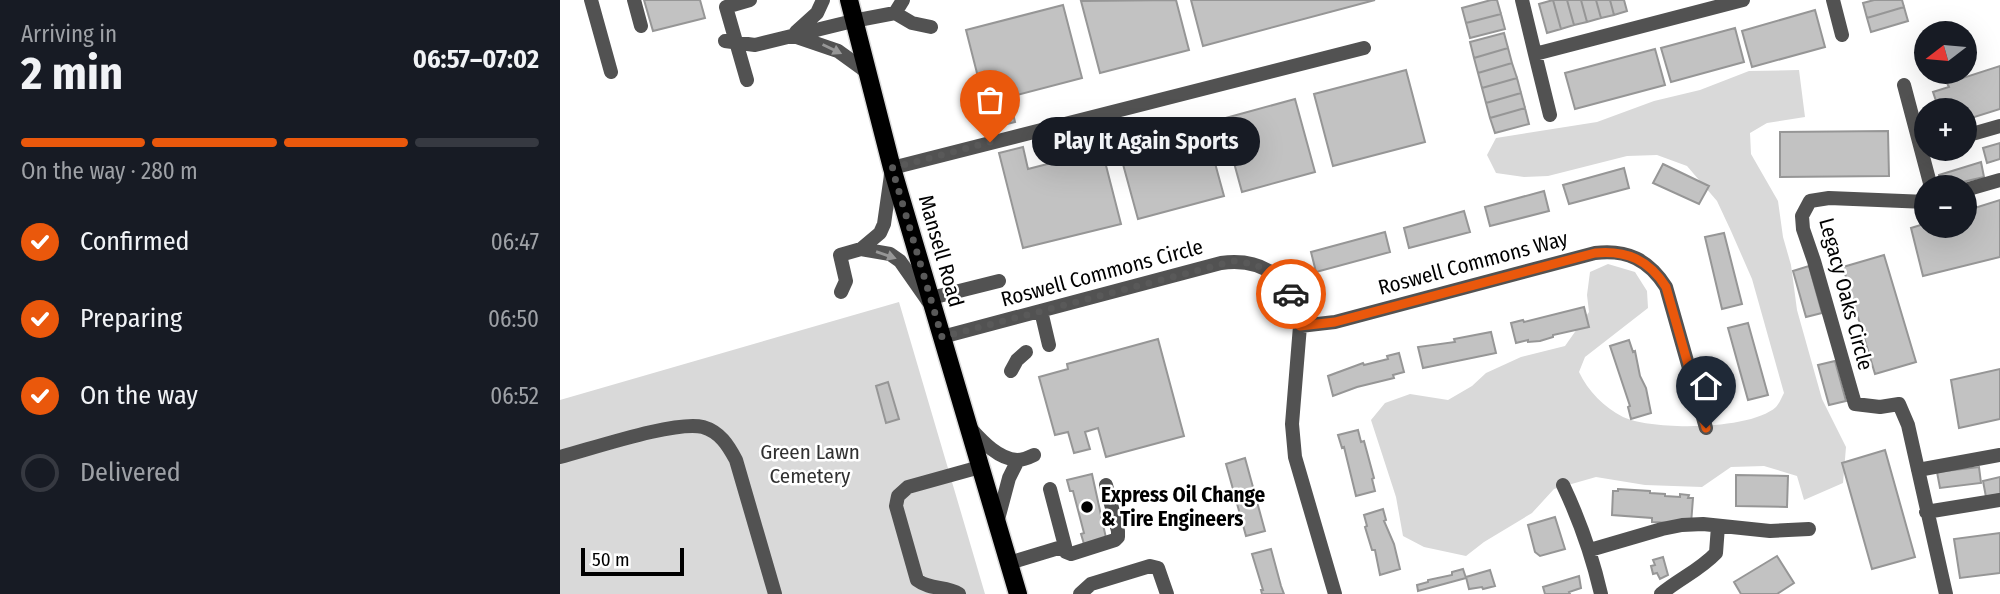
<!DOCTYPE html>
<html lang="en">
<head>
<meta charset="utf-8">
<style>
  body { margin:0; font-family:"Fira Sans Condensed",sans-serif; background:#242831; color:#f1f3f6; height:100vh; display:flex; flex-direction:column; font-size:26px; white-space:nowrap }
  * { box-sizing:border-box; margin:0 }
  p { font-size:23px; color:#9ea1a6 }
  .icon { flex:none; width:38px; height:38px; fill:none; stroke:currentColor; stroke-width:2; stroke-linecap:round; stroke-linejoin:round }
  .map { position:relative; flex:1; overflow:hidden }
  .drawer { display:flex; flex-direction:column; background:#171b24; width:560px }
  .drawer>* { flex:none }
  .needle { width:46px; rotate:254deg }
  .tools { position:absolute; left:1354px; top:21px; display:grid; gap:14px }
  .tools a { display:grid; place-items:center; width:63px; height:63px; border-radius:50%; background:#171b24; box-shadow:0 7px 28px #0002; font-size:35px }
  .scale { position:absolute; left:21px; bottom:18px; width:103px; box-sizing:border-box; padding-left:7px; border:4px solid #000; border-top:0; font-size:19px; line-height:24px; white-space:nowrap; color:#000; -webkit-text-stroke:5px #fff; paint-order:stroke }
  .pin { position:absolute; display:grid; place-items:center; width:60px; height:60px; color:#fff; margin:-72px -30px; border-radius:50% 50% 50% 0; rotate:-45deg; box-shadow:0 0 7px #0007 }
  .pin .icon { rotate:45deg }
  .courier { position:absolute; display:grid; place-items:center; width:70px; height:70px; margin:-35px; border:5px solid #ea580c; border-radius:50%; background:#fff; color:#222; box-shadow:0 2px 9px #0007 }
  .bubble { position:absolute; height:49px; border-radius:24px; background:#171b24; box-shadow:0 7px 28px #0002; font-size:23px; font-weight:700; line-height:49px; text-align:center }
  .headline em { font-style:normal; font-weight:700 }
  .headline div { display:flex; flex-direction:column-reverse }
  .headline { display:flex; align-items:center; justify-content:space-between; height:119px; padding:0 21px }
  h1 { font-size:46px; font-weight:700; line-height:52px }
  .bar { display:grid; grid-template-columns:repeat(4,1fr); gap:10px 7px; align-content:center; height:84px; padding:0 21px }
  .bar i { height:9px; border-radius:5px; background:#363941 }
  .bar .on { background:#ea580c }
  .bar p { grid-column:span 4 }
  ol { padding:0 21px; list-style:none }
  li { display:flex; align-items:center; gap:21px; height:77px }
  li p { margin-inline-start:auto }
  li .icon { padding:7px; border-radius:50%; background:#ea580c; color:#fff; stroke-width:4 }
  li:last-child { color:#9ea1a6 }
  li i { width:38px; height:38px; border:4px solid #363941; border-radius:50% }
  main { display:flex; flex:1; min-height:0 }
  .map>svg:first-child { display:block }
</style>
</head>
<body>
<main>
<section class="drawer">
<div class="headline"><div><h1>2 min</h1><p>Arriving in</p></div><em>06:57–07:02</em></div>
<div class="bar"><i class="on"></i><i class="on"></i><i class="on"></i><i></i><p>On the way · 280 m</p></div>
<ol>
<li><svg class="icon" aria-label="check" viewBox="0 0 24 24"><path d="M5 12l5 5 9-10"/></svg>Confirmed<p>06:47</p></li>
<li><svg class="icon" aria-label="check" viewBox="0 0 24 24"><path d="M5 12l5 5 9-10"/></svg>Preparing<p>06:50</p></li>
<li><svg class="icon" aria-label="check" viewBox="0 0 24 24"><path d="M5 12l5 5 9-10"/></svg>On the way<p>06:52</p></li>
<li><i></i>Delivered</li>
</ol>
</section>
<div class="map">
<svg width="1440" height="594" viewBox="0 0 1440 594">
  <rect width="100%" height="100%" fill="#fff"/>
  <path fill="#d9d9d9" d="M1239,70L1245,117L1207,123L1190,133L1191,154L1218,201L1223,237L1231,265L1237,310L1262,399L1286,447L1283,483L1244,500L1237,476L1204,466L1171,467L1142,487L1085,485L1036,477L994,489L972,513L924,542L906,556L864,547L843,536L836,497L811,420L825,403L850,394L888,400L912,386L926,373L961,357L1005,346L1029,312L1027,295L1030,272L1048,264L1075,272L1087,291L1088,308L1025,357L1019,372C1028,391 1044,407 1063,417C1093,431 1191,430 1216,407C1219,404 1222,397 1224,393L1192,279L1171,231L1157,201L1127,166L1097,155L1067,156L988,176L964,177L936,173L927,155L936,138L1037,122L1094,101L1140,90L1189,71Z
    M339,302L425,594H0V400Z"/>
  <path fill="#c2c2c2" stroke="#969696" stroke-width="2" d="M84,0H140L145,18L93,31Z
    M616,0L629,50L540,73L521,1Z
    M631,0H815L643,46Z
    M931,0H937L941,14L906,23L902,8Z
    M993,0H1007L1014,25L1001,29Z
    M993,0L1001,29L987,33L979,4Z
    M1007,0H1021L1027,22L1014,25Z
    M1021,0H1036L1041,18L1027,22Z
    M1036,0H1050L1054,15L1041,18Z
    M1050,0H1064L1067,11L1054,15Z
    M1314,0H1342L1344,7L1307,18L1303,3Z
    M503,5L522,78L449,97L455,122L431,128L406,30Z
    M1344,7L1348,21L1311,32L1307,18Z
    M1255,10L1265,47L1192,67L1182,31Z
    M941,14L945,29L910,38L906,23Z
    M1175,28L1184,62L1111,82L1101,48Z
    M944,33L948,48L914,58L910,42Z
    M948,48L952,63L918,73L914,58Z
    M1095,49L1105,85L1015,109L1005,73Z
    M952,63L957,78L922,88L918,73Z
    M1440,66V109L1405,120V110H1379L1373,92L1389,87L1387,83Z
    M846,70L865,142L773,166L754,94Z
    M957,78L961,93L926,103L922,88Z
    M961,93L965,108L930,118L926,103Z
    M735,99L755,172L682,192L662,119Z
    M965,108L969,124L935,133L930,118Z
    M644,123L664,196L578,219L558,146Z
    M1328,131L1329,176L1220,177V132Z
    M1440,143V159L1427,163L1423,148Z
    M463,147L468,169L542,150L561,224L463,248L439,153Z
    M1421,162L1424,177L1381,187L1379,175Z
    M1103,164L1149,186L1139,204L1093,183Z
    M1064,168L1069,188L1009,204L1003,185Z
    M984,191L989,211L930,226L925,207Z
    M1440,200V257L1363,276L1351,228L1367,223V226H1405V211Z
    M904,211L910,232L849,248L844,228Z
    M825,232L830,252L756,272L751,252Z
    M1164,233L1182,304L1162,309L1145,237Z
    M1324,255L1356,362L1315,374L1283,267Z
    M1249,266L1262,313L1246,317L1233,271Z
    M1024,307L1029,327L993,335V337L980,341L968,342V340L956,343L951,323L963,320L964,322Z
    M1188,323L1208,395L1188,400L1168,328Z
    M931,332L936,353L863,368L858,347L895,342L894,339Z
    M598,339L624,436L546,457L538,428L525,432L530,449L514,453L508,432L495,435L479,377L508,369L507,364Z
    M1069,340L1073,352L1075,351L1080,376L1086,388L1091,413L1071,419L1068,407L1070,406L1050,346Z
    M839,353L844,372L833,375L834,378L797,387L773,396L768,376L803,363L804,365L828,359L827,356Z
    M1275,361L1286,401L1269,405L1258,365Z
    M1440,369V419L1399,428L1391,380Z
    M328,382L339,419L326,423L316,386Z
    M798,430L801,442L804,441L814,478L812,479L815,491L796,496L784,447L782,448L778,435Z
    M1325,450L1355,557L1312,569L1282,463Z
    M685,458L705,531L686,536L666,464Z
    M1419,467L1421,483L1380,488L1377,472Z
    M532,474L546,538L524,544L521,534L524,533L513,491H510L507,480Z
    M1176,475L1228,476L1227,507L1176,506Z
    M1440,477V494L1426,497L1423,481Z
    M1058,489L1090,491V493L1105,494V496L1120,497V494L1129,495L1128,498H1133L1131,524L1092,522V518L1052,515L1053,491H1058Z
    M823,509L826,520L824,521L834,544L840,569L820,575L815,550H812L805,527L807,526L804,515Z
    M995,517L1005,549L980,556L975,552L968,525Z
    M1440,533V573L1400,578L1394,539Z
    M711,549L721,586L724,594H702L701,590H703L692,554Z
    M1217,556L1234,583L1217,594H1181L1174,582Z
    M1103,557L1108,575L1100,579L1097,573L1093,574L1091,566L1095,565L1093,560Z
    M903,569L906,578L858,591L857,585L868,582V580L892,575V572Z
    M930,570L935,586L923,589L922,587L909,589L906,577Z
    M1019,576L1021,588L1009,592L1010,594H985L983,587Z"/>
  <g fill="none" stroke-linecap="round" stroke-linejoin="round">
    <defs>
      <path id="major" d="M289,0L332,168L458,594"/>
    </defs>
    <use href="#major" stroke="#dbdbdb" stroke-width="21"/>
    <path stroke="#525252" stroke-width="14" d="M31,0L51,72
      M74,0L81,26
      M962,0L975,54L1183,0
      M1273,0L1282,35
      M335,13L343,0
      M236,32L257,13L263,0
      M234,36L278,51L307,72
      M165,41L195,45L293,21L335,13L352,23L371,27
      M975,54L990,115
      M187,80L166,7L190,0
      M1344,85L1371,187
      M1405,136L1440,126
      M1405,190L1440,180
      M1367,202L1269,198L1250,201L1242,216L1243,229L1254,261L1295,404L1320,407L1339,404L1348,425L1386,594
      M281,292L286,281L280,255L301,249
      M371,298L439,281
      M368,301L340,261L330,254L301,249L320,233L324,224L332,168L804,48
      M481,311L489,345
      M740,326L775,322L1035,253C1067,249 1089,260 1106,287L1146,428
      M382,337L661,263C705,257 735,281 740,326L732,424L735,457L775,594
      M451,371L457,360L466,352
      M410,428C422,441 438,459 457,460C462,460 470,457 474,455
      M0,457C31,449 116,420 143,427C160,432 168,445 176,460L215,594
      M1358,470L1440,455
      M1003,485C1020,521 1032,555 1041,594
      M490,489L505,546
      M1366,512L1440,500
      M437,523L449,478L458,460
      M1030,550L1102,529L1122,525L1143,524L1210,531L1249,529
      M449,563L505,546L506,552L511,554L555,540L558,537V531L546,485
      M399,594C386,586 370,590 357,580L336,506L338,496L348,487L420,467
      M520,594L531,584L590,566L598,568L607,594
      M1101,594C1119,579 1140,570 1156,553L1158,526"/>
    <use href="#major" stroke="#000" stroke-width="18"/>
  </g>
  <defs><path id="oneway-solid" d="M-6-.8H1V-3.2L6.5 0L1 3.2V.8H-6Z" transform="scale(1.75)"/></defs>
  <g fill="#979797">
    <use href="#oneway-solid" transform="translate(272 49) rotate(26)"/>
    <use href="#oneway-solid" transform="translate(326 255) rotate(19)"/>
  </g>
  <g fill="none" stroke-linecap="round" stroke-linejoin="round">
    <path stroke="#595959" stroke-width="7" stroke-dasharray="0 12.6" d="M430,142L332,168L382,337L674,261C697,263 720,273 731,294"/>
    <path stroke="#ea580c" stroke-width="9" d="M731,294L738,312L740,326L775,322L1035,253C1067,250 1089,260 1106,287L1146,428"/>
  </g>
  <circle fill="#000" stroke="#fff" stroke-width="2.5" cx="527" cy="507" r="7"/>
  <g text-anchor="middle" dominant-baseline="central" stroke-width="5" stroke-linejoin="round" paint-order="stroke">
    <g font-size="21" fill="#000" stroke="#fff">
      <text transform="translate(381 251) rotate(74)">Mansell Road</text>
      <text transform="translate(913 263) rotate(-15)">Roswell Commons Way</text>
      <text transform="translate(542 273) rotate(-15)">Roswell Commons Circle</text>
      <text transform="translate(1286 294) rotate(75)">Legacy Oaks Circle</text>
    </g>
    <g font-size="21" fill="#303030" stroke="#fff">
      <text x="250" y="452">Green Lawn<tspan x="250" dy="24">Cemetery</tspan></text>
    </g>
    <g font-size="21" font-weight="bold" fill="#000" stroke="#fff" text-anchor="start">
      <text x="541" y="495">Express Oil Change<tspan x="541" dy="24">&amp; Tire Engineers</tspan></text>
    </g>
  </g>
</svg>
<div class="tools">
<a><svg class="needle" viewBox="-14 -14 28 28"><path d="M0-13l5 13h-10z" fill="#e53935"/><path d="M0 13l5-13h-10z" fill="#9ea1a6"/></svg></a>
<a>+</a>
<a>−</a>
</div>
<div class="scale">50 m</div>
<div class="pin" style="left:430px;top:142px;background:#ea580c"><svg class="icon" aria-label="bag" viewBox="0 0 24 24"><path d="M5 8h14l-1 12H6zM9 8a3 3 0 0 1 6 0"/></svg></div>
<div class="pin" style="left:1146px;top:428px;background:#1f2937"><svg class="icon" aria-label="home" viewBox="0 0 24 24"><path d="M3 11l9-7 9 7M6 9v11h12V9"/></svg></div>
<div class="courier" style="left:731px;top:294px"><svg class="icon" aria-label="car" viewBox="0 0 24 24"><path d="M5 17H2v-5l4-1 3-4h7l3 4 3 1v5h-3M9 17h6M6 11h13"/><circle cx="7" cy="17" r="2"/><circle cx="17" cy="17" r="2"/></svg></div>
<div class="bubble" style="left:472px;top:117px;width:228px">Play It Again Sports</div>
</div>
</main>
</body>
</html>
